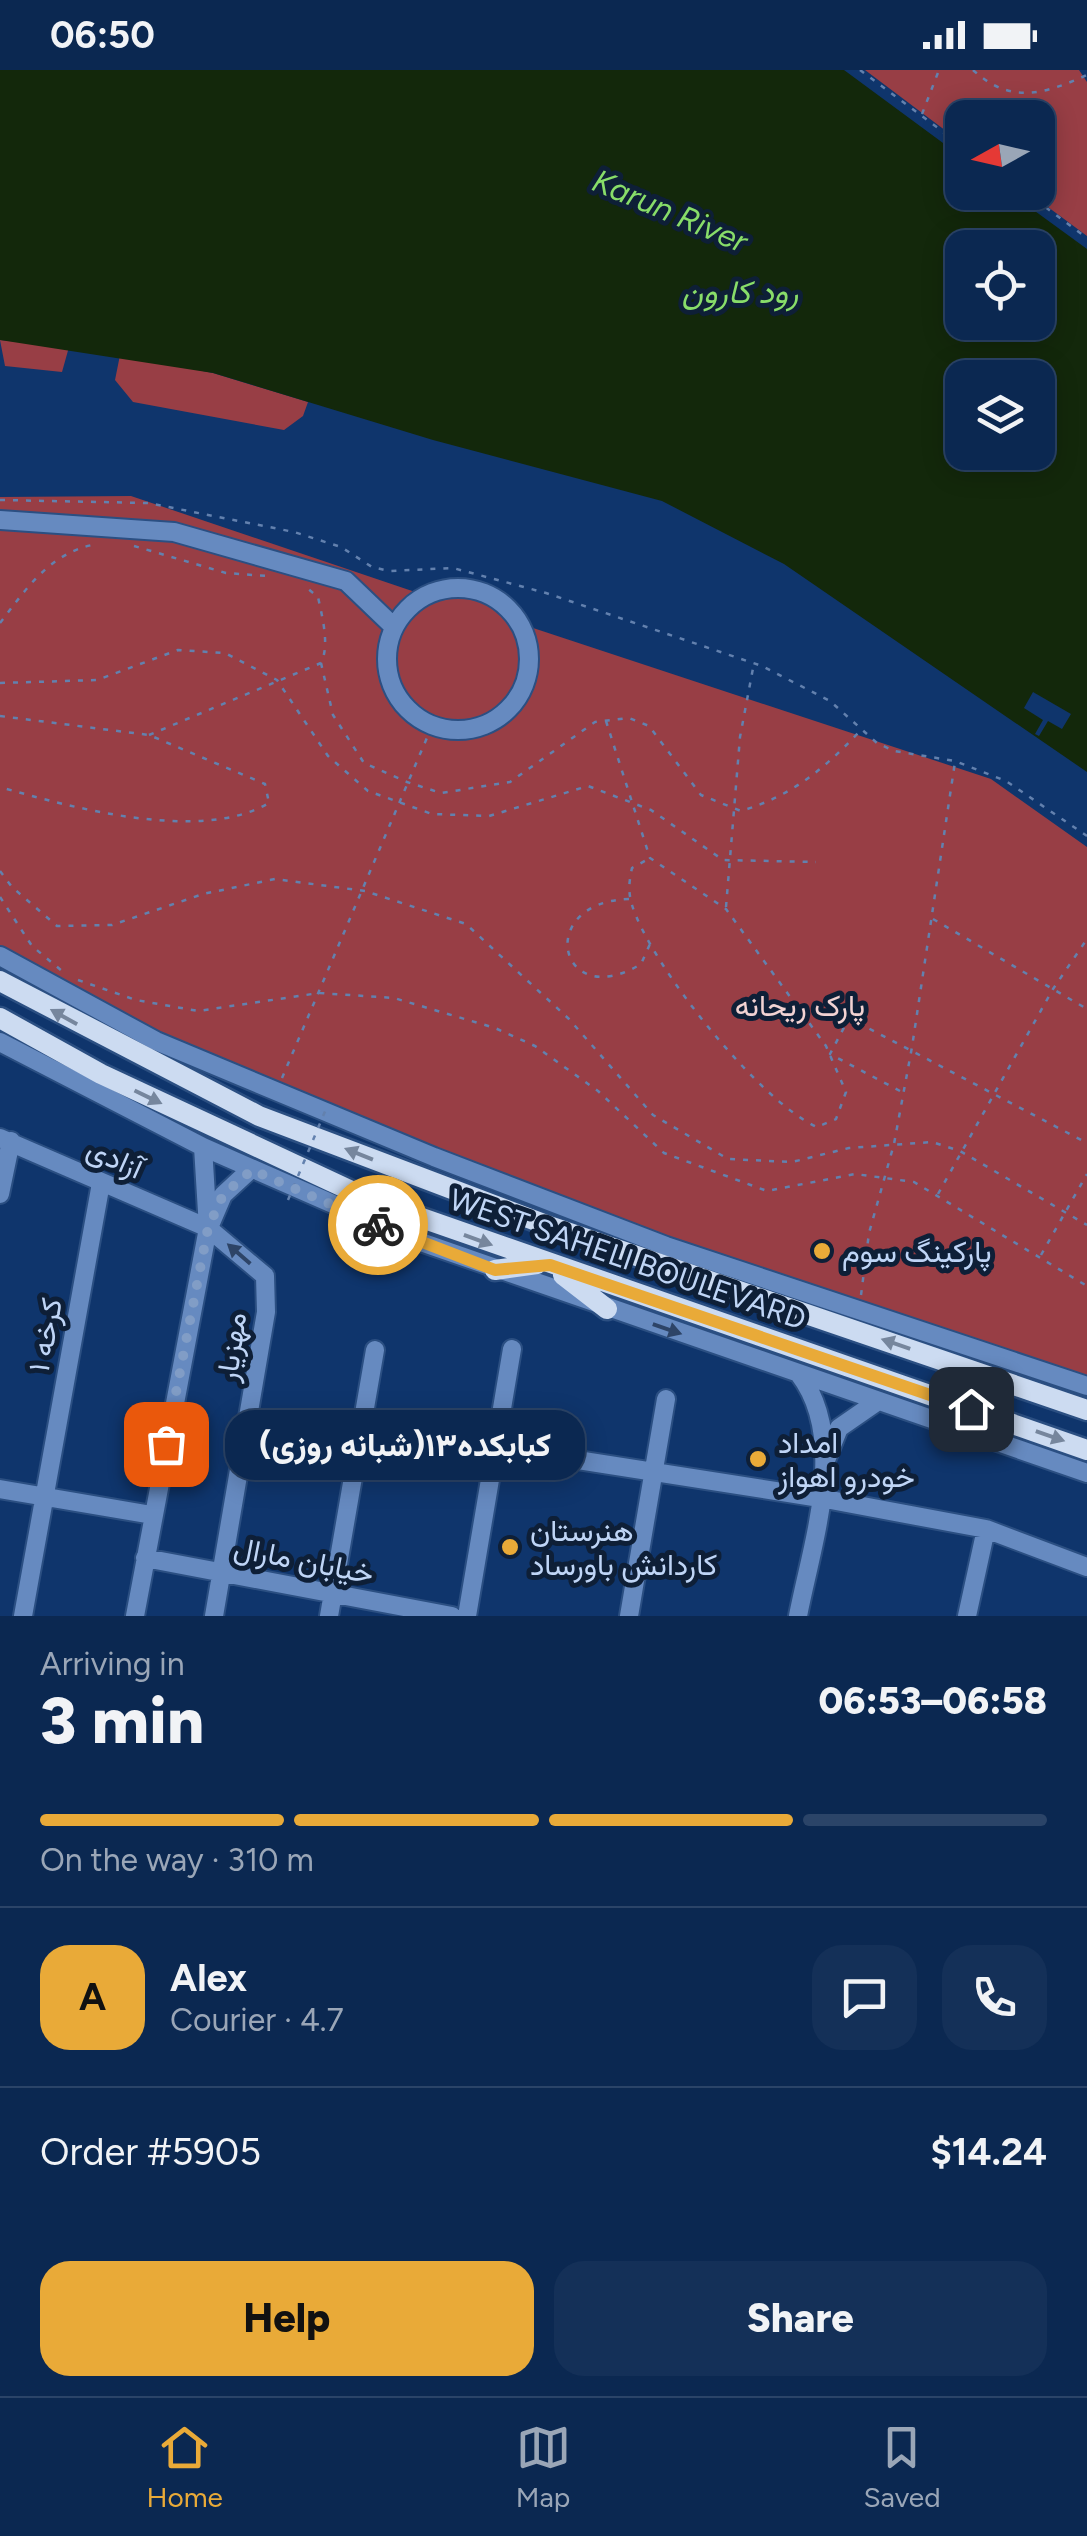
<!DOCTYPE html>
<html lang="en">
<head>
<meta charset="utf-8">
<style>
  body { margin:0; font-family:Figtree,Vazirmatn,sans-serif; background:#143058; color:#f1f3f6; height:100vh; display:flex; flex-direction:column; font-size:38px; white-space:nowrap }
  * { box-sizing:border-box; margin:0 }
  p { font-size:32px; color:#9aa6b7 }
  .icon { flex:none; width:55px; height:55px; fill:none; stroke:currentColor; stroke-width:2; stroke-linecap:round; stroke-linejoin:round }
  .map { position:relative; height:1546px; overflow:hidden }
  .sheet { display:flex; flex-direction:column; background:#0b2851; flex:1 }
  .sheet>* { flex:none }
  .needle { width:65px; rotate:262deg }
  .buttons { position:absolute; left:945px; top:30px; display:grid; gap:20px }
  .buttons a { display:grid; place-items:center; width:110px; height:110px; border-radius:20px; background:#0b2851; box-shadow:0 5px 25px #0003,0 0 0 2px #2b4468; font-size:50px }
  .pin { position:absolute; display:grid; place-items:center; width:85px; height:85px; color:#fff; margin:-42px; border-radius:20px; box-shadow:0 5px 15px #0006 }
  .courier { position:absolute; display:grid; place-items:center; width:100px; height:100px; margin:-50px; border:8px solid #e9aa38; border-radius:50%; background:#fff; color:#222; box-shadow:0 2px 12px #0007 }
  .bubble { position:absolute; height:70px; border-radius:30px; background:#0b2851; box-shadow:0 5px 25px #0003,0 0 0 2px #2b4468; font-size:32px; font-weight:800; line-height:70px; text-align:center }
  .headline em { font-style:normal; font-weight:800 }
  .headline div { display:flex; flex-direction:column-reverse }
  .headline { display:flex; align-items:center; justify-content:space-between; height:170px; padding:0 40px }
  h1 { font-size:65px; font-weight:800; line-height:75px }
  .bar { display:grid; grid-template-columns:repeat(4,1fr); gap:15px 10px; align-content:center; height:120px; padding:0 40px }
  .bar i { height:12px; border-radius:8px; background:#2b4468 }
  .bar .active { background:#e9aa38 }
  .bar p { grid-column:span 4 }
  .line { display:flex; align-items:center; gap:25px; padding:0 40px; border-top:2px solid #2b4468 }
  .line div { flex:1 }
  .round { display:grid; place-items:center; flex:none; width:105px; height:105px; border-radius:30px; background:#143058 }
  .primary-button { display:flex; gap:20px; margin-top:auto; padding:20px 40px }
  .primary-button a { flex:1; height:115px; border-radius:30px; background:#e9aa38; color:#111; font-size:40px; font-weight:800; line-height:115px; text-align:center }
  .primary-button a+a { background:#143058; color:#f1f3f6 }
  .status { display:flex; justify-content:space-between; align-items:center; height:70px; padding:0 50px; background:#0b2851; direction:ltr }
  .status svg { height:28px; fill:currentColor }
  .tab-bar { display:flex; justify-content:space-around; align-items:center; height:140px; border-top:2px solid #2b4468; background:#0b2851; font-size:28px; color:#9aa6b7 }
  .tab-bar a { display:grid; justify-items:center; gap:5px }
  .tab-bar .active { color:#e9aa38 }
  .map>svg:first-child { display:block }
</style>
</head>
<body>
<div class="status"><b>06:50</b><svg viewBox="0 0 49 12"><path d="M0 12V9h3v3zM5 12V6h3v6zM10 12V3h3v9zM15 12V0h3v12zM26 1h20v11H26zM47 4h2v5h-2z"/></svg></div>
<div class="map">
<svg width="1087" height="1546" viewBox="0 0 1087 1546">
  <rect width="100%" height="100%" fill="#0f356c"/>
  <path fill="#983e45" d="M865,0H1079L1087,12V166L1029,123L1038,122V48H962V73Z
    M0,270L69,277L62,302L5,296Z
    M120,285L213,303L308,332L303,346L284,360L133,332L115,310Z
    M131,426L424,525L493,520L521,554L991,709L1087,777V1313L864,1247L555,1143L117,950L0,886V427Z"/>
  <path fill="#13280b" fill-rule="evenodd" d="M0,0H844L962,87V122L1010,123L1087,179V702L784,494L662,431L433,370L213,303L0,270ZM962,178H1038V252H962ZM962,308H1038V382H962Z"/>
  <path fill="#0f356c" d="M1033,622L1071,644L1062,659L1048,651L1039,666L1035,664L1043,650L1024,638Z"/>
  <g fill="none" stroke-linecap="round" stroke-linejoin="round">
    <defs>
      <path id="minor" d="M0,450L174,462L346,511L394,557
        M387 589a71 71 0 1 1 142 0a71 71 0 1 1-142 0Z
        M0,886L156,971L434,1087L666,1176L1087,1316
        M0,972L203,1077L415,1170L1087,1403
        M0,1068L208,1158L265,1206L266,1242L214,1546
        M0,1124L11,1071
        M211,1153L223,1125L251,1099
        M495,1377L820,1428L986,1459L1087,1497
        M826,1390L839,1358L878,1331
        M0,1419L152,1445
        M145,1488L452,1546
        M23,1546L101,1113
        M135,1546L208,1158L203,1077
        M329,1546L375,1280
        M467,1546L512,1279
        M629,1546L666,1329
        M798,1546C812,1473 849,1369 799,1304
        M967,1546L986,1459"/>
      <path id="major" d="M0,911L259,1046L552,1157L1087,1340
        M0,948L101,1004L373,1131L1087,1380
        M495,1200L537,1194
        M563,1205L607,1239"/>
    </defs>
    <use href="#minor" stroke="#2b4f82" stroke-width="22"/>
    <use href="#major" stroke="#2b4f82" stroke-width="25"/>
    <path stroke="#6381ae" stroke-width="2.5" stroke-dasharray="5 8" stroke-linecap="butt" d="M860,0L962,76
      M973,0C1011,35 1044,24 1087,5
      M922,44L939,0
      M1025,122L1087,168
      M0,430L148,433L294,462L341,477L372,497L389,501L453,498L546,523L762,596L830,631L877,673L894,681L955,691L1006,711L1087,766
      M134,476L226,503L267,506
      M0,553C27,518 50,482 97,474
      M321,593L333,645L364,693L407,712L441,723L510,712L595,652L629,648L649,656L701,725L741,741C791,726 823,700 858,663
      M0,613L97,610L178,580L225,583L277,610L328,686L368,721L432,744L489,746L588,716L651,740L723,790L816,792
      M0,646L149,665L265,714L269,733C201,773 73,738 0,717
      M606,651L650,788L726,839L826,976L846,1022L836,1049L817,1057C760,1032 651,896 632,835C628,822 629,811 632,798L650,788
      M149,665L321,593C330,575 322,546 318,527L307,518
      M0,801L12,817L57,856L112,855L203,824L275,809L365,821L466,854L569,949L653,1045L728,1089L792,1092L849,1078L932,1072L960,1081L1087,1155
      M0,827L32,876L62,901
      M629,829C533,832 559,944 641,894L650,874
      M726,837L740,667L754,593
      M933,849L1087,939
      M78,910L136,930L198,941L319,923L394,928L495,958L535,976L598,1021L664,1083L767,1121L855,1104L914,1112L1087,1216
      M282,1008L432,656
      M900,1021L830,984L849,948L1087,1073
      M938,1124L1053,919L1087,869
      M1041,1185L1087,1104
      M861,1225L869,1163L894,1074L912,977L955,692"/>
    <use href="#minor" stroke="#668ac0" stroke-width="18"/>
    <use href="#major" stroke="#ccdbf1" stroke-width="20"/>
    <path stroke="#6381ae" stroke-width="2.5" stroke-dasharray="5 8" stroke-linecap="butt" d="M288,1130L326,1039"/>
  </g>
  <defs><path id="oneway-solid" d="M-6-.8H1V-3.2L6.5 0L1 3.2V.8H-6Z" transform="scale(2.5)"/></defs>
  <g fill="#76869d">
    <use href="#oneway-solid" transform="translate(64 947) rotate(-151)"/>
    <use href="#oneway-solid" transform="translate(148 1027) rotate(26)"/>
    <use href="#oneway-solid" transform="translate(359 1084) rotate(-158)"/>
    <use href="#oneway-solid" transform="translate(478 1170) rotate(20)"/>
    <use href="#oneway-solid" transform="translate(896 1274) rotate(-161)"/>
    <use href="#oneway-solid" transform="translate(1050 1366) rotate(19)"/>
  </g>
  <g fill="#2d4467">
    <use href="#oneway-solid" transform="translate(239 1184) rotate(-139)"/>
    <use href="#oneway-solid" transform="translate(667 1259) rotate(19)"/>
  </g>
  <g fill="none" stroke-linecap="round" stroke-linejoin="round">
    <path stroke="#819dc6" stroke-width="10" stroke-dasharray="0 18" d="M166,1374L208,1158L223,1125L252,1100L378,1155"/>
    <path stroke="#e9aa38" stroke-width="12" d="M378,1155L495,1200L550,1195L971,1339"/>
  </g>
  <g fill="#e9aa38" stroke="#0e1f37" stroke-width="4">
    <circle cx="822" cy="1181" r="10"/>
    <circle cx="758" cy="1389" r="10"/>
    <circle cx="510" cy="1477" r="10"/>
  </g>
  <g text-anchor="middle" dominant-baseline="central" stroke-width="10" stroke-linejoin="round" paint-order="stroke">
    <g font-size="30" fill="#f2d3d3" stroke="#0e1f37">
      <text x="800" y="935">پارک ریحانه</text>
    </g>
    <g font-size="30" fill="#bfd5f6" stroke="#0e1f37">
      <text transform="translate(115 1088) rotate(24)">آزادی</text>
      <text transform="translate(628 1189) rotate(19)">WEST SAHELI BOULEVARD</text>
      <text transform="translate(45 1265) rotate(-79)">کرخه ۱</text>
      <text transform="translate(231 1277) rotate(-82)">مهزیار</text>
      <text transform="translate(304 1490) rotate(11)">خیابان مارال</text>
    </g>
    <g font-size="30" fill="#bfd5f6" stroke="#0e1f37" text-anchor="start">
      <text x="842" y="1181">پارکینگ سوم</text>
      <text x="778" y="1372">امداد<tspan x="778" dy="34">خودرو اهواز</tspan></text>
      <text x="530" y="1460">هنرستان<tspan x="530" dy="34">کاردانش باورساد</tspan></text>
    </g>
    <g font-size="32" font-style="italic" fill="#88dd69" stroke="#0e1f37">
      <text transform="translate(670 141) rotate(23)">Karun River</text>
      <text x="740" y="222">رود کارون</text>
    </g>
  </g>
</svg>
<div class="buttons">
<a><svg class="needle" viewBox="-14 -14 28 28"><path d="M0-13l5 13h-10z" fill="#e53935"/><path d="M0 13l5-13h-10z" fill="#9aa6b7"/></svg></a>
<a><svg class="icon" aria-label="locate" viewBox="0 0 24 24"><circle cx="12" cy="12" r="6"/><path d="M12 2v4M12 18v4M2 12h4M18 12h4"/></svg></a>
<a><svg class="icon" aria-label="layers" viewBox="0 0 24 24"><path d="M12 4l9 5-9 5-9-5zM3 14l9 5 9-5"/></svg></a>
</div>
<div class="pin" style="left:166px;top:1374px;background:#ea580c"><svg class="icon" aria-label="bag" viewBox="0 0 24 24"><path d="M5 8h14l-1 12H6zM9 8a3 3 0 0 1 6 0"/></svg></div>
<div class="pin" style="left:971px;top:1339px;background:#1f2937"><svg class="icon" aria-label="home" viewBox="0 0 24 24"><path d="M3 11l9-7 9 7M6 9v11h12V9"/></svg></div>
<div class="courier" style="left:378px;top:1155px"><svg class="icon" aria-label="bike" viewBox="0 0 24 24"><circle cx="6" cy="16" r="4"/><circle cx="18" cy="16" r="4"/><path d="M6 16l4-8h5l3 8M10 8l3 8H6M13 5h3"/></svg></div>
<div class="bubble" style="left:225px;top:1340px;width:360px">کبابکده۱۳(شبانه روزی)</div>
</div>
<section class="sheet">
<div class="headline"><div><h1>3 min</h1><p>Arriving in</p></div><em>06:53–06:58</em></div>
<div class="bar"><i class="active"></i><i class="active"></i><i class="active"></i><i></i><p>On the way · 310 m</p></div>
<div class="line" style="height:180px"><b class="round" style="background:#e9aa38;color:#111">A</b><div><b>Alex</b><p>Courier · 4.7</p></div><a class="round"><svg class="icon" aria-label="chat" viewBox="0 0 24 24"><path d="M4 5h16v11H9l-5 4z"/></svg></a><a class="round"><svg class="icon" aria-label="phone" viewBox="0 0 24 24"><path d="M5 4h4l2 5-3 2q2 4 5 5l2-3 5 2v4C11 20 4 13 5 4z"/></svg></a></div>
<div class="line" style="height:130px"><div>Order #5905</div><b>$14.24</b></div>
<div class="primary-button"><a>Help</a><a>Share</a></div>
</section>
<nav class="tab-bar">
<a class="active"><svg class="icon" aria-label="home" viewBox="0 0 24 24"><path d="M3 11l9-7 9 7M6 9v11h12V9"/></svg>Home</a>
<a><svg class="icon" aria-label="map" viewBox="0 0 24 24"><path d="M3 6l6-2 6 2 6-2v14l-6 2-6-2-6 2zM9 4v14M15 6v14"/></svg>Map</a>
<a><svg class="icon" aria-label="saved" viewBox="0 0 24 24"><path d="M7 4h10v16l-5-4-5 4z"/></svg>Saved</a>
</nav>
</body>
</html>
